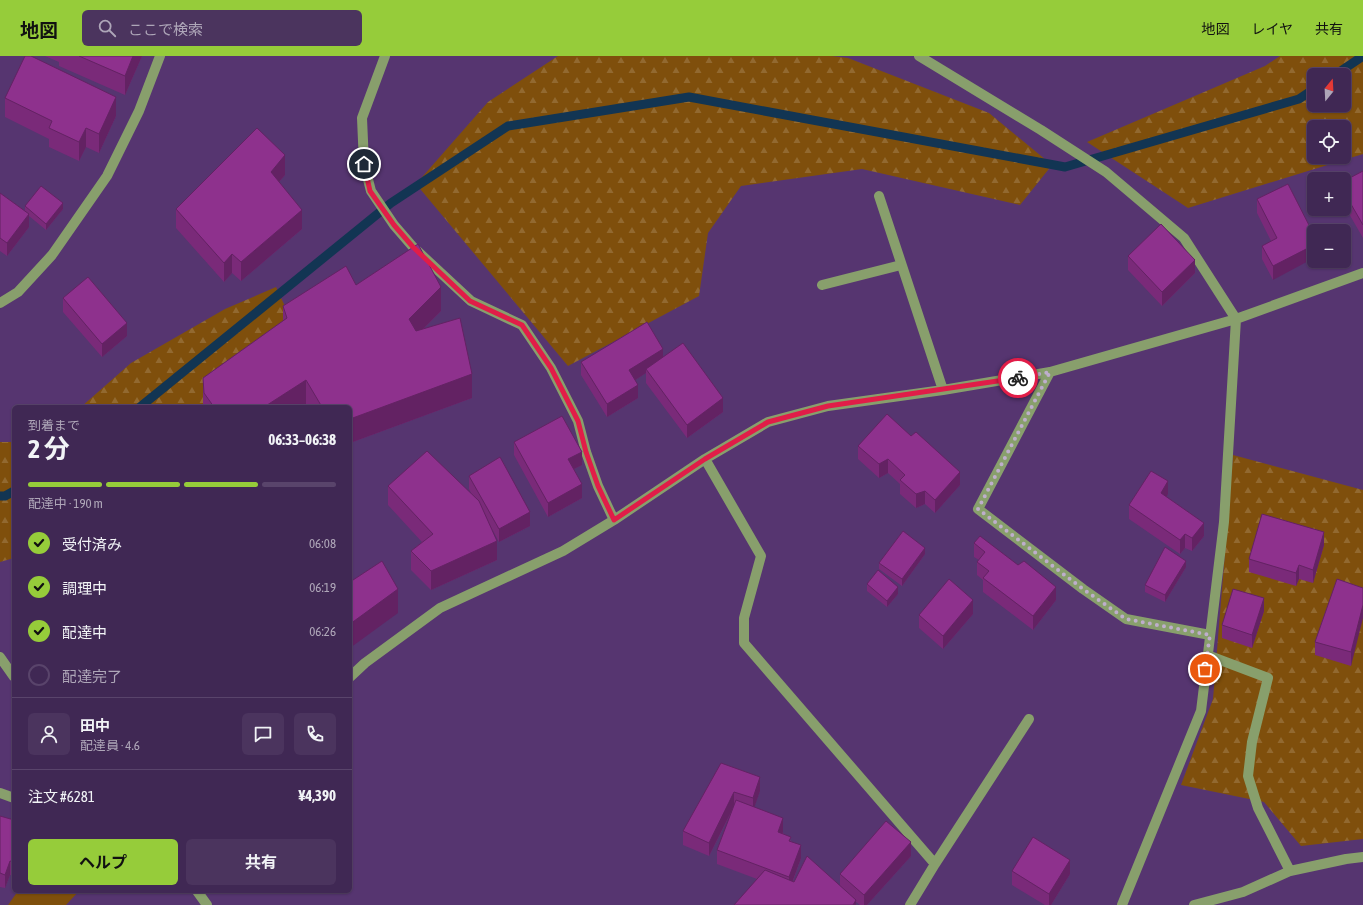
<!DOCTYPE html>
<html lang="ja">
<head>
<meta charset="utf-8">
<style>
  body { margin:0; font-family:"Asap Condensed","Noto Sans JP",sans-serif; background:#4b345e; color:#f1f3f6; height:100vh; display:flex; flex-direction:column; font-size:15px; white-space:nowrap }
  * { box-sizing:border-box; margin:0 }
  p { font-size:13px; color:#aea6b8 }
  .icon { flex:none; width:22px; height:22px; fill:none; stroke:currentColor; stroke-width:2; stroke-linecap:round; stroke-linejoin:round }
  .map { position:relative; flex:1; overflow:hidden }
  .side { position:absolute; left:12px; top:349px; width:340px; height:488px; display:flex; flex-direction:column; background:#402854; border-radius:6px; box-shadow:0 1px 3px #0004,0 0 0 1px #59446b }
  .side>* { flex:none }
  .needle { width:26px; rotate:18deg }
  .fabs { position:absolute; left:1307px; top:12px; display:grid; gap:8px }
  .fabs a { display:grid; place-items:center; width:44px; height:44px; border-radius:6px; background:#402854; box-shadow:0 1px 3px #0004,0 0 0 1px #59446b; font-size:20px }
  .pin { position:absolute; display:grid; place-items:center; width:34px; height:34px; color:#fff; margin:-17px; border:2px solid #fff; border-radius:50%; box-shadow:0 1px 4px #0007 }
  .courier { position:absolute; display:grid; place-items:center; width:40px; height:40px; margin:-20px; border:3px solid #e11d48; border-radius:50%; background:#fff; color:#222; box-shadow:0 1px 5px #0007 }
  .headline em { font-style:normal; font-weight:700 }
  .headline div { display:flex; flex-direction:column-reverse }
  .headline { display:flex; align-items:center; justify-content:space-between; height:68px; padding:0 16px }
  h1 { font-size:26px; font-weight:700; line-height:30px }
  .bar { display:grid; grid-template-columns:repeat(4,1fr); gap:6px 4px; align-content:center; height:48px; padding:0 16px }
  .bar i { height:5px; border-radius:3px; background:#59446b }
  .bar .current { background:#96cc3a }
  .bar p { grid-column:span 4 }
  .line { display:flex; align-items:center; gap:10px; padding:0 16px; border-top:1px solid #59446b }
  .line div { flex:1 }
  .round { display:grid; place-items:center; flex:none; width:42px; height:42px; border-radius:6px; background:#4b345e }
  ol { padding:0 16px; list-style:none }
  li { display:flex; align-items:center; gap:12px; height:44px }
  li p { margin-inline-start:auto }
  li .icon { padding:4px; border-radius:50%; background:#96cc3a; color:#111; stroke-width:4 }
  li:last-child { color:#aea6b8 }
  li i { width:22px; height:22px; border:2px solid #59446b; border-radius:50% }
  .cta { display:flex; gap:8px; margin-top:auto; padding:8px 16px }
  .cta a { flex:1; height:46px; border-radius:6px; background:#96cc3a; color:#111; font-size:16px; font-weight:700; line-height:46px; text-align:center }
  .cta a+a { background:#4b345e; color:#f1f3f6 }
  header { display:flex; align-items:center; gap:24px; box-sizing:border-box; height:56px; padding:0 20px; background:#96cc3a; color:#111 }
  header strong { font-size:19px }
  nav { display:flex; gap:22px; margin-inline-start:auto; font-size:14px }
  .search { width:280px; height:36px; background:#4b345e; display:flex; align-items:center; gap:10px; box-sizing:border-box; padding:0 14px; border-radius:6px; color:#aea6b8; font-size:15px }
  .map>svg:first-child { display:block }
</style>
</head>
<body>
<header>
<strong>地図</strong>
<div class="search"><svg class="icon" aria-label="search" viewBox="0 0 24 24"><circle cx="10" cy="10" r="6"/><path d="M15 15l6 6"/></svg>ここで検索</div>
<nav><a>地図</a><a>レイヤ</a><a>共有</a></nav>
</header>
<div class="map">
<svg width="1363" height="849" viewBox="0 0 1363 849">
  <defs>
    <pattern id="forest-firs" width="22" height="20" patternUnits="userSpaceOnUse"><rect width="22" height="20" fill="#7f4f0c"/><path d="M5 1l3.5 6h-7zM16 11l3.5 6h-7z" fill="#926930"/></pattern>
  </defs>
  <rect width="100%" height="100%" fill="#563570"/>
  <path fill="#7f4f0c" d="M18,835H79L66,849H8Z"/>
  <path fill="url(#forest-firs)" fill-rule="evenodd" d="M558,0H832L848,2L989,57L1052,109L1020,149L862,113L741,130L708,177L699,240L568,310L416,128L488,46Z
    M1280,0H1363V98L1188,152L1087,86L1265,10ZM1314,19H1344V49H1314ZM1314,71H1344V101H1314Z
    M276,231L289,259L201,351H81L131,307L225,253Z
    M0,386H14V502L0,506Z
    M1233,399L1363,434V783L1301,790L1264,746L1181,729L1213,643Z"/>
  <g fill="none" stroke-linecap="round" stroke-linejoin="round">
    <path stroke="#123553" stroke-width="9" d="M1335,19L1363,0
      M140,351L391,147L508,70L689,41L1065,111L1299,43L1314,33
      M0,440H5L14,435"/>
    <path stroke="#889f6c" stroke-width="10" d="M385,0L362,62L364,108L371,135L394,169L413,191L471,245L522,269L551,312L578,365L586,396L598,430L614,464
      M919,0L1041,74L1106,116L1184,182L1236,263L1224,466L1201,655L1122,849
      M879,140L943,334
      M822,229L901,209
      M0,247L18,236L52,199L107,120L139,55L160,0
      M1050,316L978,453L1083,533L1126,563L1210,579
      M705,403L761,500L744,562V587L935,808
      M1207,599L1268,622L1252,686L1248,720L1258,752L1290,815
      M0,601L14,621
      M350,621L365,607L440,552L563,495L614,464L705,403L768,366L828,350L943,334L1050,316L1236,263L1363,217
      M0,737L14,742
      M197,835L207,849
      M910,849L935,808L1029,663
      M1194,849L1243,836L1290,815L1346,803L1363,801"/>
  </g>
  <path fill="#7a2a79" d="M45,0H142L125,39L59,10V6Z
    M5,42L116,60L99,97L86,91L79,105L49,91V83L5,61Z
    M1363,115V182L1344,149V125Z
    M285,119L279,126L302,173L241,225L232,217L224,226L176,172V153Z
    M1288,128L1273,224L1262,203V190L1271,185L1257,157V143Z
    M0,137L25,155V150L63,153L46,174L29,160V171L7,200L0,195Z
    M1128,200L1195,217L1162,250L1128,214Z
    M356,229L441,255L424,272L472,342L350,387V351H308L306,348L301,351H203V322L283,265V250Z
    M63,242L127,280L102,301L63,256Z
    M663,301L723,356L687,382L646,327V317L635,324L638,342L607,361L581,319V306Z
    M514,386L582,409L574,413L582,442L548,461L514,399Z
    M858,390L960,429L935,457L925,448L916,452L900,438V428L888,417L879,422L858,403Z
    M469,420L530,470L499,486L492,473L497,504L431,534L411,514V495L422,486L388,449V430L471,437L469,433Z
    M1168,438L1166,441L1204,480L1192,495L1185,492L1180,498L1129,463V449Z
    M974,487L1056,544L1033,574L983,536V524L977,519V506L979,504L974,501Z
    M1324,489L1313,527L1299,523L1296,530L1249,516V503Z
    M925,498L902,530L879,513V507Z
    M1186,511L1165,546L1145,536V529Z
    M867,528L898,538L887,551L867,535Z
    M1363,532L1351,610L1315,599V586Z
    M1264,555L1252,592L1222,582V569Z
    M973,558L943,593L919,572V559Z
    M721,707L760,735L754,751L783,776V777L791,785L801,802L793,825L840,829V818L911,800L867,849H860L856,846V849L757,823L717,808V794L734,751L709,800L683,789V775Z
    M0,760L14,764V820L10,819L5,832L0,831Z
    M1012,815L1070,818L1051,849H1045L1012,829Z"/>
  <path fill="#632263" d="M133,0H142L125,39V20Z
    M116,41V60L99,97V78Z
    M86,72V91L79,105V86Z
    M285,99V119L271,135V116Z
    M63,147V153L46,174V168Z
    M302,154V173L241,225V206Z
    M29,158V171L7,200V187Z
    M1314,189V202L1273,224V210Z
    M232,198V217L224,226V207Z
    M1195,204V217L1162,250V236Z
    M441,231V255L409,287V263Z
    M127,267V280L102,301V288Z
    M663,293V306L646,313V317L629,328V314Z
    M472,318V342L350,387V363Z
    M306,324V348L301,351H264Z
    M638,329V342L607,361V348Z
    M723,342V356L687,382V369Z
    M582,396V409L568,416V403Z
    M888,403V417L879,422V408Z
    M960,416V429L935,457V444Z
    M1168,425V438L1161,450V437Z
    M582,428V442L548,461V447Z
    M925,435V448L916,452V438Z
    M530,456V470L499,486V473Z
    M1204,467V480L1192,495V482Z
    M1324,476V489L1313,527V514Z
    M1185,478V492L1180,498V484Z
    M497,485V504L431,534V515Z
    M925,492V498L902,530V523Z
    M1186,505V511L1165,546V539Z
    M1299,509V523L1296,530V517Z
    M898,531V538L887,551V545Z
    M1056,531V544L1033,574V560Z
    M398,533V557L350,592V568Z
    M1264,542V555L1252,592V579Z
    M973,544V558L943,593V580Z
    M1363,549V562L1351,610V596Z
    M760,721V735L753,755V742Z
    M734,736V750L709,800V787Z
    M783,762V776L778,789V776Z
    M911,786V800L867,849H864V839Z
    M801,789V802L789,835V821Z
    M1070,804V818L1051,849H1049V838Z
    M10,805V819L5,832V819Z
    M856,844V849H853Z"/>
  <path fill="#8e318d" stroke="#632263" d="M25,0H31L116,41L99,78L86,72L79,86L49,72L52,65L5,42Z
    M79,0H133L125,20Z
    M257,72L285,99L271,116L302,154L241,206L232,198L224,207L176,153Z
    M1363,115V169L1344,136V125Z
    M1288,128L1314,179V189L1273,210L1262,190L1277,182L1257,143Z
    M41,130L63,147L46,168L25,150Z
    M0,137L29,158L7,187L0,182Z
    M1161,168L1195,204L1162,236L1128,200Z
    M418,188L441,231L409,263L416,275L460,262L472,318L350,363V351H322L306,324L264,351H214L204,337L203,322L287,262L283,250L346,210L356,229Z
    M88,221L127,267L102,288L63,242Z
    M647,266L663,293L629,314L638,329L607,348L581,306Z
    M683,287L723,342L687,369L646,313Z
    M887,358L911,380L916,376L960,416L935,444L925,435L916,438L900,424L905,419L888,403L879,408L858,390Z
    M562,360L582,396L568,403L582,428L548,447L514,386Z
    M427,395L479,445L497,485L431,515L411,495L433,478L388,430Z
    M500,401L530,456L499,473L469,420Z
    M1151,415L1168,425L1161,437L1204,467L1192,482L1185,478L1180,484L1129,449Z
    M1262,458L1324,476L1313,514L1299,509L1296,517L1249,503Z
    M903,475L925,492L902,523L879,507Z
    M980,480L1018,509L1024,505L1056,531L1033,560L983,522L989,515L977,506L985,496L974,487Z
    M1165,491L1186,505L1165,539L1145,529Z
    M382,505L398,533L350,568V526Z
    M878,514L898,531L887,545L867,528Z
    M949,523L973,544L943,580L919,559Z
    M1337,523L1363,532V549L1351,596L1315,586Z
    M1233,533L1264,542L1252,579L1222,569Z
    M721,707L760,721L753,742L734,736L709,787L683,775Z
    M736,744L783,762L778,776L791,781L789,785L801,789L789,821L717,794Z
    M0,760L14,764V806L10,805L5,819L0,817Z
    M886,765L911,786L864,839L840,818Z
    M1033,781L1070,804L1049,838L1012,815Z
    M807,800L856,844L853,849H734L765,814L794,826Z"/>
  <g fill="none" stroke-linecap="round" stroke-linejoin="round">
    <path stroke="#beaecc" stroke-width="4" stroke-dasharray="0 7.2" d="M1018,322L1050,316L978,453L1083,533L1126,563L1210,579L1205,613"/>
    <path stroke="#e11d48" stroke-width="5" d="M364,108L370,135L394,169L413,191L470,245L522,269L551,312L578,365L586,396L598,430L614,464L705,403L768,366L828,350L1018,322"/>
  </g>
</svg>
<div class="fabs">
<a><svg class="needle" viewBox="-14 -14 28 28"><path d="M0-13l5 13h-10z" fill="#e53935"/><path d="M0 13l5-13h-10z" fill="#aea6b8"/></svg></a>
<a><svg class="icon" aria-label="locate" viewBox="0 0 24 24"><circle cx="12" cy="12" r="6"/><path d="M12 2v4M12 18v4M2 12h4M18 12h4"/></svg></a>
<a>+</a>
<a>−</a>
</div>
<div class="pin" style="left:1205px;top:613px;background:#ea580c"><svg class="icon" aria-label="bag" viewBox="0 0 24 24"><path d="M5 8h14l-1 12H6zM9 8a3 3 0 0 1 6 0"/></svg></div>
<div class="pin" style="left:364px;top:108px;background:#1f2937"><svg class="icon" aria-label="home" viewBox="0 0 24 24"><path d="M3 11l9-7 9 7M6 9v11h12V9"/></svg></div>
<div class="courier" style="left:1018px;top:322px"><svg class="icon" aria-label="bike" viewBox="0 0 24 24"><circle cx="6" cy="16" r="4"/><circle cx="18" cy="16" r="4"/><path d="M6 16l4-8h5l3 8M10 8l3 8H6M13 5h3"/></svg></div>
<section class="side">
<div class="headline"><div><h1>2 分</h1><p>到着まで</p></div><em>06:33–06:38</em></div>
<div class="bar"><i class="current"></i><i class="current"></i><i class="current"></i><i></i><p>配達中 · 190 m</p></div>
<ol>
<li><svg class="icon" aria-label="check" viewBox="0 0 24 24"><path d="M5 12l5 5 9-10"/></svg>受付済み<p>06:08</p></li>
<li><svg class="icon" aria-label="check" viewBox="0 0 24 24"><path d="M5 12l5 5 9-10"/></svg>調理中<p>06:19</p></li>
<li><svg class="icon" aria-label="check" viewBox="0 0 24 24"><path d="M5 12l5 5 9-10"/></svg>配達中<p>06:26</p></li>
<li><i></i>配達完了</li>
</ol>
<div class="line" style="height:72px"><a class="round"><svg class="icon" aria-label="person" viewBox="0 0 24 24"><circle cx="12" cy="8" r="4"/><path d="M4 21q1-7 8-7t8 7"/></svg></a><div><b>田中</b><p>配達員 · 4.6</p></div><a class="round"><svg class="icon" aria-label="chat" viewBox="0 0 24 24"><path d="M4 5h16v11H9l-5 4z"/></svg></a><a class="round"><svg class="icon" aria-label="phone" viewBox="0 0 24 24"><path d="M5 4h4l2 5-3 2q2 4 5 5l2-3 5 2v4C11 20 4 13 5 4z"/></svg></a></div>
<div class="line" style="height:52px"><div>注文 #6281</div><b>¥4,390</b></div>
<div class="cta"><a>ヘルプ</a><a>共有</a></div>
</section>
</div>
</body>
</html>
